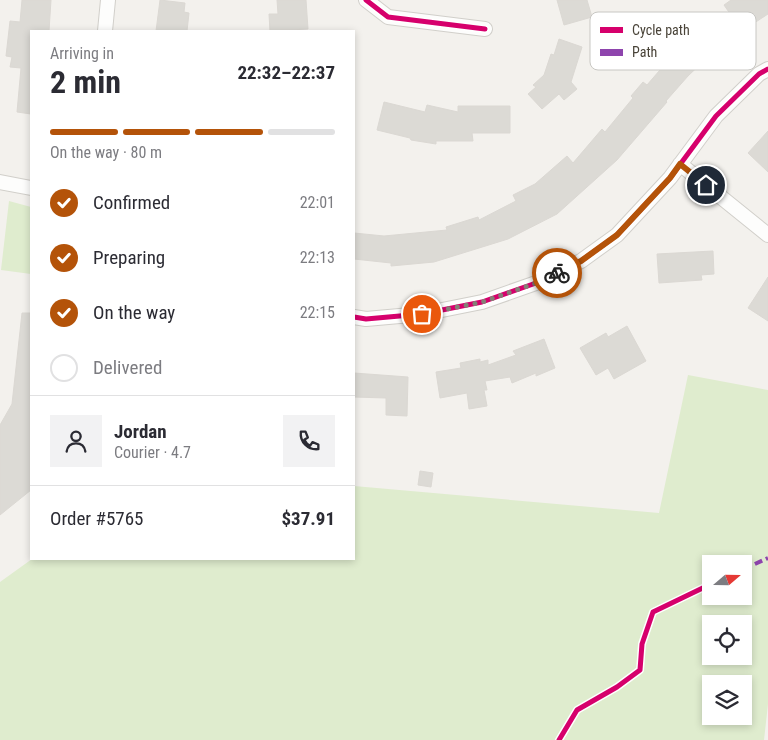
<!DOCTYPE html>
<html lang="en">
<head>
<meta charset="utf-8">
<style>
  body { margin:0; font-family:"Roboto Condensed",sans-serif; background:#f2f2f3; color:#2b2b33; height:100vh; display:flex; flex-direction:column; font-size:19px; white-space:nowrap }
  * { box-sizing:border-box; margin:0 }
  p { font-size:16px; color:#7c7c81 }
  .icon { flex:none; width:28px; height:28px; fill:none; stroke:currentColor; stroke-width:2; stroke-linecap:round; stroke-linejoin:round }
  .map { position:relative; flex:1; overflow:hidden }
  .sheet { position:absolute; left:30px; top:30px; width:325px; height:530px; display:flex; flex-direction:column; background:#fff; border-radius:0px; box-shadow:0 2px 8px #0003 }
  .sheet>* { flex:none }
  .needle { width:32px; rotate:70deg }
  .controls { position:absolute; left:702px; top:555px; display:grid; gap:10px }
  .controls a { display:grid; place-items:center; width:50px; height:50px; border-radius:0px; background:#fff; box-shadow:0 2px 8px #0003; font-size:25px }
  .pin { position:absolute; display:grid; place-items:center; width:42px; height:42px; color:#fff; margin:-21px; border:2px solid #fff; border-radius:50%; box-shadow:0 1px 5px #0007 }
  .courier { position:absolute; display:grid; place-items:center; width:50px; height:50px; margin:-25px; border:4px solid #b45309; border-radius:50%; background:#fff; color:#222; box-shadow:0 1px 6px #0007 }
  .headline em { font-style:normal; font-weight:700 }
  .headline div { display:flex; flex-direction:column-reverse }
  .headline { display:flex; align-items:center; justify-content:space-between; height:85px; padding:0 20px }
  h1 { font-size:32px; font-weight:700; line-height:38px }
  .bar { display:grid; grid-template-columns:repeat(4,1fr); gap:8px 5px; align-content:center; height:60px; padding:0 20px }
  .bar i { height:6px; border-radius:4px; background:#e1e1e2 }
  .bar .selected { background:#b45309 }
  .bar p { grid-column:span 4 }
  .line { display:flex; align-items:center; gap:12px; padding:0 20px; border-top:1px solid #e1e1e2 }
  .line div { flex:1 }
  .round { display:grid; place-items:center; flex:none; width:52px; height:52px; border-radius:0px; background:#f2f2f3 }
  ol { padding:0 20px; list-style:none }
  li { display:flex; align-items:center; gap:15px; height:55px }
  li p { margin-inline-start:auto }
  li .icon { padding:5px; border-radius:50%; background:#b45309; color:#fff; stroke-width:4 }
  li:last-child { color:#7c7c81 }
  li i { width:28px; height:28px; border:2px solid #e1e1e2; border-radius:50% }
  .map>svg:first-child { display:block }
</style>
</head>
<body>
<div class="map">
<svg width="768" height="740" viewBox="0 0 768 740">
  <rect width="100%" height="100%" fill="#f3f1ed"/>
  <path fill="#dfecce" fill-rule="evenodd" d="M9,201L31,207V274L1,270Z
    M688,375L768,390V704L764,740H0V582L32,559H354V486L659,513ZM711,564H744V596H711ZM711,624H744V656H711ZM711,684H744V716H711Z"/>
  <path fill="#dcdad5" stroke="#dbd8d3" d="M22,0H51L49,31H31V114L17,112L21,68L10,67L12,57L6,56L10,21L20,22Z
    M160,0L185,3L184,12L189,13L187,31H156Z
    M277,0H306L308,29L270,31L269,14H278Z
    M557,0H587L592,17L564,25Z
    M731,0H768V14L742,31L724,5Z
    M707,21L722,38L705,54L708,57L688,76L666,101L667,102L617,160L557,214L508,239L434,262L391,266V263L354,259V233L384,236L447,230L446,227L478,217L479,220L516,201L513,195L535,184L567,156L573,163L602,129L605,132L633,98L631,96L643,82L647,85L672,56L670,53L675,49L673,47L686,34L690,38Z
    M559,39L582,47L571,82L577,89L564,100L559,94L542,109L528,94L536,87L533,85L544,75L551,54L554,55Z
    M384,102L425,112L427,105L458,112V106H510V133H472L473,141H436V144L411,140L410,138L377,130Z
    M768,131V172L748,153Z
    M713,251L714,274L701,275L702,280L659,283L657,254Z
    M768,277V321L748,308Z
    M22,313H31V490L0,515V425L12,404Z
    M627,326L646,361L614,379L608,368L596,375L580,348L606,333L608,337Z
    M544,339L555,368L536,376V373L512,383L510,377L485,381L487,390H484L487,406L469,409L467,393L440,398L436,372L461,368L460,363L480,359V362L488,360V365L516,355L513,351Z
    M354,373L408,377L407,416L386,415V398L354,397Z
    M420,471L433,473L431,487L418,485Z"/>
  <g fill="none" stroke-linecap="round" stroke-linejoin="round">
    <defs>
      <path id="street" d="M366,0L388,17L485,29
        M105,31L108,0
        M680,164L768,235
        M0,182L31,188
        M354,317L366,319L422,314L482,302L536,283L581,261L617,235L670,178L716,116L759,74L768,69"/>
    </defs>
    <use href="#street" stroke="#d1cfca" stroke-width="16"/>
    <use href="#street" stroke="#fdfdfc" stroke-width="14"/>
    <path stroke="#8e44ad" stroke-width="4" stroke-dasharray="8 4" stroke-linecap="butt" d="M744,569L768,558"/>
    <defs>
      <path id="cycleway" d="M366,0L388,17L485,29
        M354,317L366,319L422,314L482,302L536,283L581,261L617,235L670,178L716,116L759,74L768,69
        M559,740L577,710L617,687L640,670L642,644L653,612L711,584"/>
    </defs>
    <use href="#cycleway" stroke="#fff" stroke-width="8"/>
    <use href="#cycleway" stroke="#d6006c" stroke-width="5"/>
  </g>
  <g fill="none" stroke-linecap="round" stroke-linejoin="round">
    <path stroke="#848077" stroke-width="5" stroke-dasharray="0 9" d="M422,314L482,302L536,283L557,273"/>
    <path stroke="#b45309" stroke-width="6" d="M557,273L581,261L617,235L670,178L680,164L706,185"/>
  </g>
  <rect x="590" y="12" width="166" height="58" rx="8" fill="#fff" stroke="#c8c7c3" stroke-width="1"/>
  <rect x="600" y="27" width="23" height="6" fill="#d6006c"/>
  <rect x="600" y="49" width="23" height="7" fill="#8e44ad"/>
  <g font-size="14" fill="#494338">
    <text x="632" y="35">Cycle path</text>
    <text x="632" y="57">Path</text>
  </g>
</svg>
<div class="controls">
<a><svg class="needle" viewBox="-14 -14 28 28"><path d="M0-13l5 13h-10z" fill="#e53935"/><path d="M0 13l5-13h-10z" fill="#7c7c81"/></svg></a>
<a><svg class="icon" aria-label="locate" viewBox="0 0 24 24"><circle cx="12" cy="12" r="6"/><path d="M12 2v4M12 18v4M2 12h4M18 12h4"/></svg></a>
<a><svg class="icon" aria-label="layers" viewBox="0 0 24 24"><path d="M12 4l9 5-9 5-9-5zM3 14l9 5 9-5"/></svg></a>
</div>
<div class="pin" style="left:422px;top:314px;background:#ea580c"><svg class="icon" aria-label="bag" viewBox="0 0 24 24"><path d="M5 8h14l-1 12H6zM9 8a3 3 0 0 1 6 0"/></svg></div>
<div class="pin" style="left:706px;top:185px;background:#1f2937"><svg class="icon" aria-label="home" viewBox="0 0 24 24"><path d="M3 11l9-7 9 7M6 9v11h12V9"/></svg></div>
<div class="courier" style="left:557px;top:273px"><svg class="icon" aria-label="bike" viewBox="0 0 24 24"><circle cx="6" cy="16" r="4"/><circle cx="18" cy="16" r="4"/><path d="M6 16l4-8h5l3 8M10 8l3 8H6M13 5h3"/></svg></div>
<section class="sheet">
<div class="headline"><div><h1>2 min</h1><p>Arriving in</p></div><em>22:32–22:37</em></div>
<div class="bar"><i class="selected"></i><i class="selected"></i><i class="selected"></i><i></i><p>On the way · 80 m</p></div>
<ol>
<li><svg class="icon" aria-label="check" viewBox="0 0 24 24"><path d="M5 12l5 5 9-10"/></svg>Confirmed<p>22:01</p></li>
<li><svg class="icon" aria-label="check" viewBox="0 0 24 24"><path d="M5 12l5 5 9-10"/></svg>Preparing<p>22:13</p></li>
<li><svg class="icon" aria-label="check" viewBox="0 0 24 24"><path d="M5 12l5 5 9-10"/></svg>On the way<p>22:15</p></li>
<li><i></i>Delivered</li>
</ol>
<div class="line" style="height:90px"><a class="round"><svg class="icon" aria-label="person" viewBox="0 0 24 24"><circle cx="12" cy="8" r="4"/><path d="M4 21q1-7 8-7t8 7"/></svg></a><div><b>Jordan</b><p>Courier · 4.7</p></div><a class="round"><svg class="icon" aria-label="phone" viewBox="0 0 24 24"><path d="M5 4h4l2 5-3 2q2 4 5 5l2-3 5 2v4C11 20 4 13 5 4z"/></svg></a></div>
<div class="line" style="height:65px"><div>Order #5765</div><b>$37.91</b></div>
</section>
</div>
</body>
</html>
